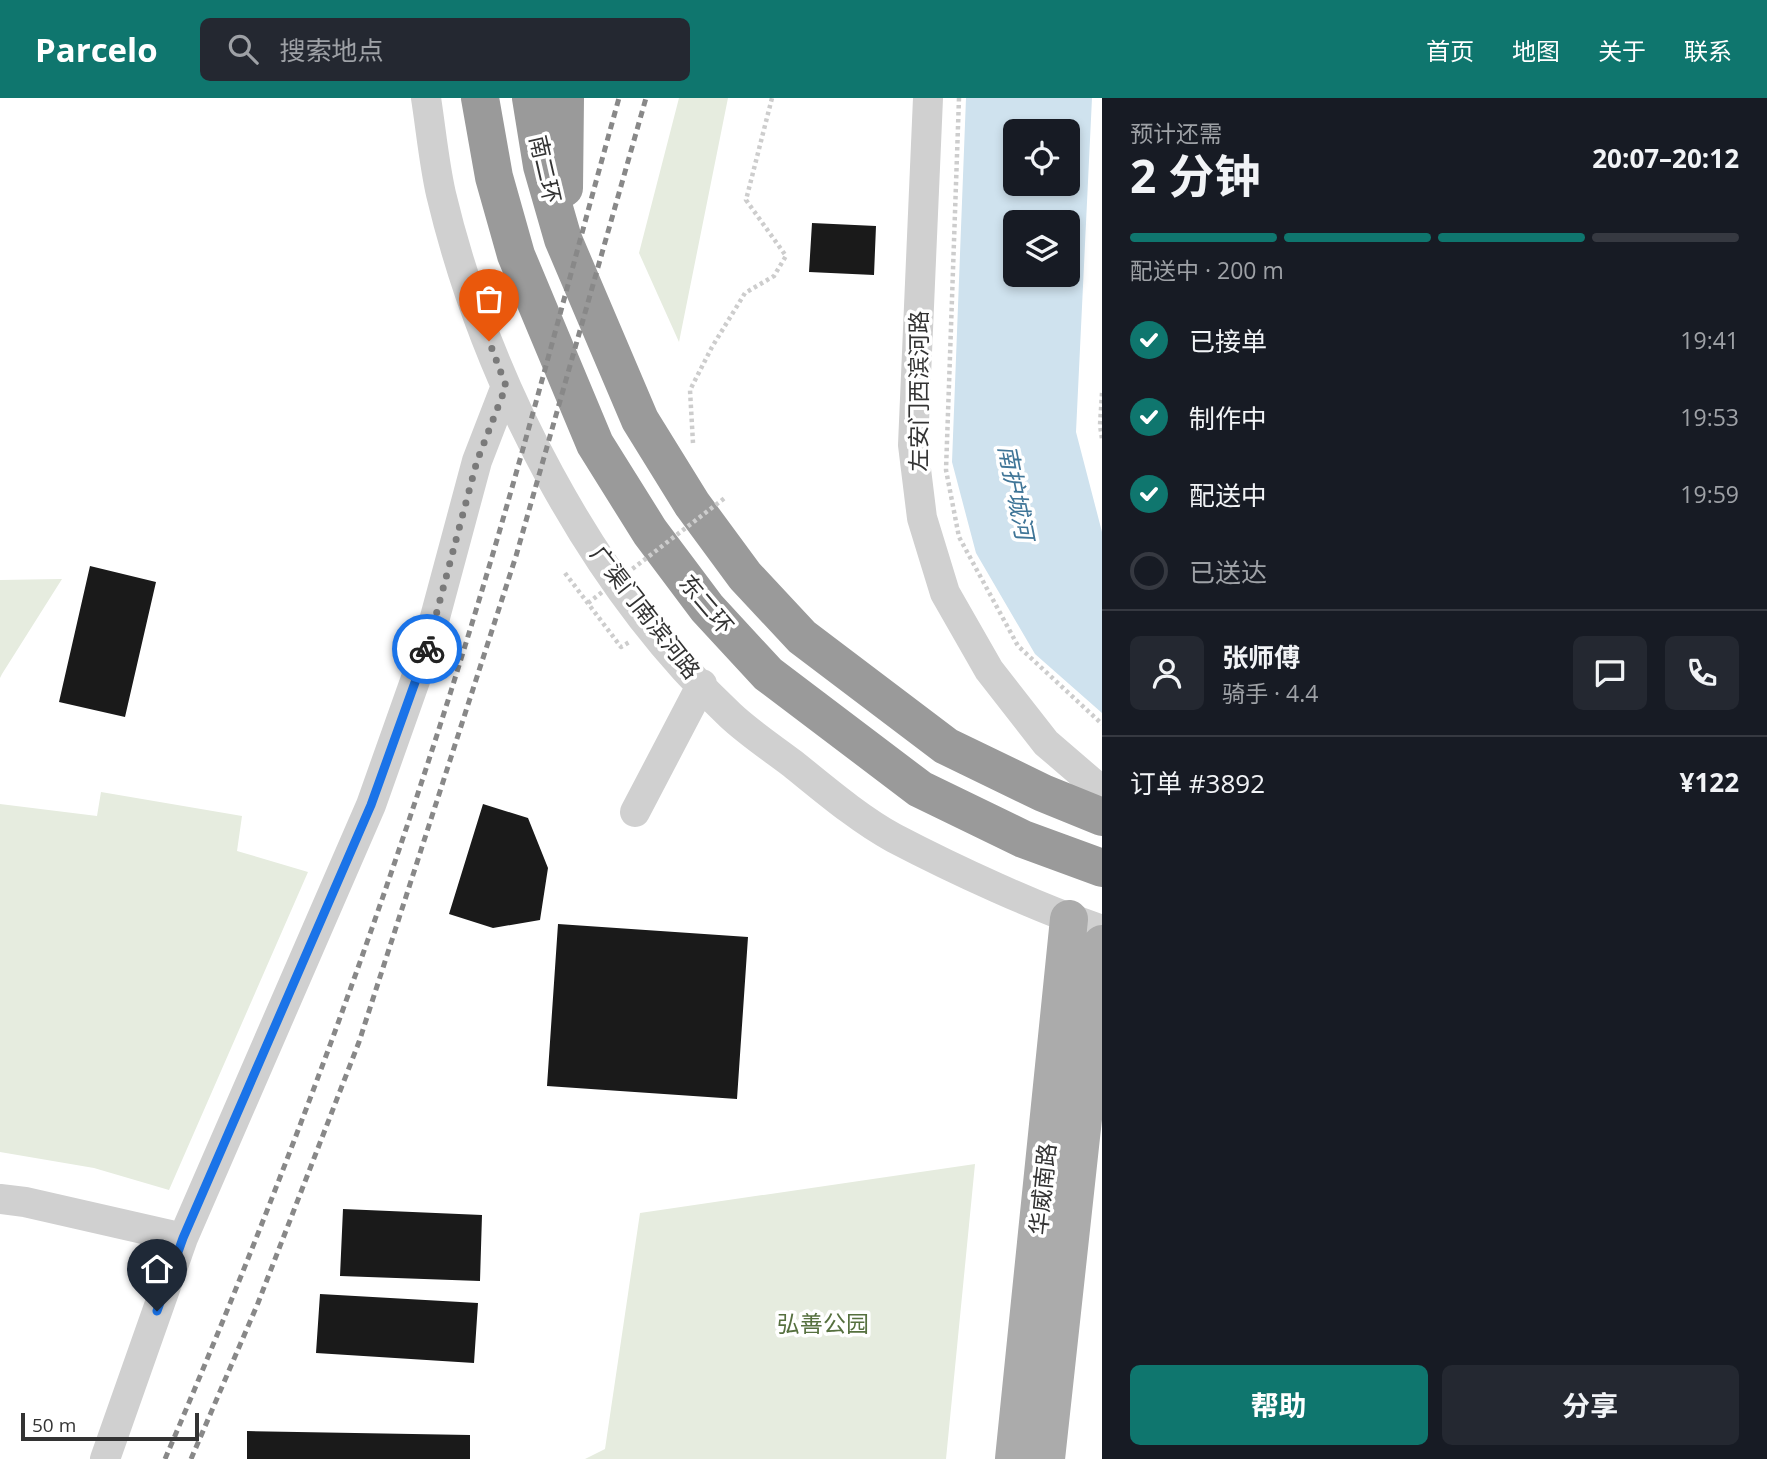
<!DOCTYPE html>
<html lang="zh">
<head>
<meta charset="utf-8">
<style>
  body { margin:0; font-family:"Open Sans","Noto Sans SC",sans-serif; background:#242831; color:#f1f3f6; height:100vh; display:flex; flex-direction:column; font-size:26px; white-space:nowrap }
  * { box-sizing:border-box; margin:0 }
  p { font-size:23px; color:#9ea1a6 }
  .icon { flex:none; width:38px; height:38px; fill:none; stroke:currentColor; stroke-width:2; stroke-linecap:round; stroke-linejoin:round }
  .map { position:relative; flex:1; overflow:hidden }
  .panel { display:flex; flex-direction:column; background:#171b24; width:665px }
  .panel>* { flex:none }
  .controls { position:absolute; left:1003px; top:21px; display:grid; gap:14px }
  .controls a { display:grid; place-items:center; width:77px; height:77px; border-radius:10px; background:#171b24; box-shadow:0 4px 10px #0003; font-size:35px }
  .scale { position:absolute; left:21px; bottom:18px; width:178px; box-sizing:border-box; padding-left:7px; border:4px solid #333; border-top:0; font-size:19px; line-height:24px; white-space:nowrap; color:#333; -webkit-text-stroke:5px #fff; paint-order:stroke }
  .pin { position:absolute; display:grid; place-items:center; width:60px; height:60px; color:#fff; margin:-72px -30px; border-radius:50% 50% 50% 0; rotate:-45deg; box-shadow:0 0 7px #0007 }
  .pin .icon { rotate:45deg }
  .courier { position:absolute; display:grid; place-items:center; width:70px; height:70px; margin:-35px; border:5px solid #1a73e8; border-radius:50%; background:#fff; color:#222; box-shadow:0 2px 9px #0007 }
  .head em { font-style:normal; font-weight:700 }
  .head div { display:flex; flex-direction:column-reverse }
  .head { display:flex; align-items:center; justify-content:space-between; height:119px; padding:0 28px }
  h1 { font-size:46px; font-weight:700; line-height:52px }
  .bar { display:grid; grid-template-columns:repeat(4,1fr); gap:10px 7px; align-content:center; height:84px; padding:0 28px }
  .bar i { height:9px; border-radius:5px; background:#363941 }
  .bar .active { background:#0f766e }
  .bar p { grid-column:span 4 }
  .line { display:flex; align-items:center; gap:18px; padding:0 28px; border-top:2px solid #363941 }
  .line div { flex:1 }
  .round { display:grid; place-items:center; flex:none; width:74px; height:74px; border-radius:10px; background:#242831 }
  ol { padding:0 28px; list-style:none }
  li { display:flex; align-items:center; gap:21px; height:77px }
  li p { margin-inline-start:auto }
  li .icon { padding:7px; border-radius:50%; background:#0f766e; color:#fff; stroke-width:4 }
  li:last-child { color:#9ea1a6 }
  li i { width:38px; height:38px; border:4px solid #363941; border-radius:50% }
  .cta { display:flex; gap:14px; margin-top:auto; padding:14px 28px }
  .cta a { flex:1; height:80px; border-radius:10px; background:#0f766e; color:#fff; font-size:28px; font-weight:700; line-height:80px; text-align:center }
  .cta a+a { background:#242831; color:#f1f3f6 }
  header { display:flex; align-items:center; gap:42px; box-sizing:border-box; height:98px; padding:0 35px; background:#0f766e; color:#fff }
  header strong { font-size:33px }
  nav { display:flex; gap:38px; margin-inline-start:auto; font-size:24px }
  .search { width:490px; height:63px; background:#242831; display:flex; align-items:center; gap:18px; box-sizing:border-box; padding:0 24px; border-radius:10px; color:#9ea1a6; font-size:26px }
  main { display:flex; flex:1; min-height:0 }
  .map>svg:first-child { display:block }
</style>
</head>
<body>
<header>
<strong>Parcelo</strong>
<div class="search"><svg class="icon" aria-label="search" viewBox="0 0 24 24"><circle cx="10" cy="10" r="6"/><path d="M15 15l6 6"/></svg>搜索地点</div>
<nav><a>首页</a><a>地图</a><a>关于</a><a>联系</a></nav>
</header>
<main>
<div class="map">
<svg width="1102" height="1361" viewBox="0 0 1102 1361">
  <rect width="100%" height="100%" fill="#fff"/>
  <path fill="#e6ecdf" d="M679,0H728L679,244L639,155Z
    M62,481L2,576L0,580V482Z
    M101,694L242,718L237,753L308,774L169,1092L94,1070L0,1054V706L97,718Z
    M975,1066L946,1361H585L605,1351L640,1115Z"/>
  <path fill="#cfe2ee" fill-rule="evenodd" d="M966,0H1092L1076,334L1102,434V615L1035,556L976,455L952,364ZM1015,33H1068V86H1015ZM1015,124H1068V177H1015Z"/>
  <path fill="#1a1a1a" d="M812,125L876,128L874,177L809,174Z
    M90,468L156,484L125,619L59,604Z
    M483,706L528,720L548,770L540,822L493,830L449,816Z
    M558,826L748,839L737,1001L547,988Z
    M343,1111L482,1117L480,1183L340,1178Z
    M320,1196L478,1205L474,1265L316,1255Z
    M247,1333L470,1337V1361H247Z"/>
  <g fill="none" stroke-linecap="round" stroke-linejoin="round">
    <path stroke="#cdcdcd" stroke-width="4.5" stroke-dasharray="3.5 3.5" stroke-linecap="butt" d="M959,0L946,372L959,439L1018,548L1102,626
      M1102,295L1100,327L1102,341
      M693,345L690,292L712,249L745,195L774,178L786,158L746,102L772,0
      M565,475L621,549L631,543"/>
    <path stroke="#d0d0d0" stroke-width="30" d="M426,0C431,32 434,65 441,96C485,281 590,486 730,617C749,635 772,650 793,666C824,691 859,721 894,740C957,773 1036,809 1102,832
      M928,0L913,347L922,420L945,495L989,572L1046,645L1102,693
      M635,714L702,586
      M0,1101L25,1104L183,1140
      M105,1361L183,1140L371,707L427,549L477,363L506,288"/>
    <path stroke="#ababab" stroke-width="38" d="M1014,1361L1069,821
      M1046,1361L1102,846"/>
    <path stroke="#9a9a9a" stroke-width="38" d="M480,0L494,79L516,157L595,346L650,434L707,510L768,576L920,691L1023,741L1102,770
      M531,0L542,68L563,141L640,322L692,406L745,478L802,539L946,648L1043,695L1102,719
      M564,90L565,0"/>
    <path stroke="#888" stroke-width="5" stroke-dasharray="7 5" stroke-linecap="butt" d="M165,1361C292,1065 403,761 494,452C538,302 577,151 619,0
      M191,1361L258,1205L359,944L516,458L646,0"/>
    <path stroke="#cdcdcd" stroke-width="4.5" stroke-dasharray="3.5 3.5" stroke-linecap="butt" d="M588,505L726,399"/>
  </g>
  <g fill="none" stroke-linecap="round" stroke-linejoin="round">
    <path stroke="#7a7a7a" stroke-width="7" stroke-dasharray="0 12.6" d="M427,551L477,363L506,288L489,243"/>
    <path stroke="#1a73e8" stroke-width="9" d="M157,1213L183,1140L371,707L427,551"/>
  </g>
  <g text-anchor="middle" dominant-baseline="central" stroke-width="7" stroke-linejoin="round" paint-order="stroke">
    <g font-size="23" fill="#333" stroke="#fff">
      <text transform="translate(546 71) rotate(77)">南二环</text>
      <text transform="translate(918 293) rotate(-90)">左安门西滨河路</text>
      <text transform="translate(707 506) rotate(50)">东二环</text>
      <text transform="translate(646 514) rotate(52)">广渠门南滨河路</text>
      <text transform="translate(1042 1091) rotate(-84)">华威南路</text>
    </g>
    <g font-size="23" fill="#56703f" stroke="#fff">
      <text x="823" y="1225">弘善公园</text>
    </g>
    <g font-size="24" font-style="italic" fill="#3f7597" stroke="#fff">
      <text transform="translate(1017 394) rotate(79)">南护城河</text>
    </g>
  </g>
</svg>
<div class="controls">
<a><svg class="icon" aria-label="locate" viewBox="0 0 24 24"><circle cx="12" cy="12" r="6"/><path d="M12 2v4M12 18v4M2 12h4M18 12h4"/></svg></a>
<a><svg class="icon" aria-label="layers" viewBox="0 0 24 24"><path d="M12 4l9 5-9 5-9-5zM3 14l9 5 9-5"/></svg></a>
</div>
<div class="scale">50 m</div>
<div class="pin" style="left:489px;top:243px;background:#ea580c"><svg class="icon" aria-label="bag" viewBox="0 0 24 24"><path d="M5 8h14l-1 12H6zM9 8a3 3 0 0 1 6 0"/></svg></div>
<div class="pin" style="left:157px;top:1213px;background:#1f2937"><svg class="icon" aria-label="home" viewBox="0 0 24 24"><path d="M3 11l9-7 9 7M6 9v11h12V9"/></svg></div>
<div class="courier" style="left:427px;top:551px"><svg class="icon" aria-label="bike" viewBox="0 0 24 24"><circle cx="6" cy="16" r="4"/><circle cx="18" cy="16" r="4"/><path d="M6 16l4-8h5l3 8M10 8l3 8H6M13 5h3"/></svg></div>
</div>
<section class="panel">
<div class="head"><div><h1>2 分钟</h1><p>预计还需</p></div><em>20:07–20:12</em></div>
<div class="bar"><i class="active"></i><i class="active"></i><i class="active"></i><i></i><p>配送中 · 200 m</p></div>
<ol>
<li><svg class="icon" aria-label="check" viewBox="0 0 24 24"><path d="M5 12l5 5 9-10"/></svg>已接单<p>19:41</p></li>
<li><svg class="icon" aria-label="check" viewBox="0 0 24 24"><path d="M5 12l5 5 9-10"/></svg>制作中<p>19:53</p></li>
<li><svg class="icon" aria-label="check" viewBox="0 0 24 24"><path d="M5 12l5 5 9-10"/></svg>配送中<p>19:59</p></li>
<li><i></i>已送达</li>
</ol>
<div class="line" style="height:126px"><a class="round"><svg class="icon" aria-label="person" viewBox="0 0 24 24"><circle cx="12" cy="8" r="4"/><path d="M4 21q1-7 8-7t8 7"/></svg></a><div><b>张师傅</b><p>骑手 · 4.4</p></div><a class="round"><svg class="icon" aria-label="chat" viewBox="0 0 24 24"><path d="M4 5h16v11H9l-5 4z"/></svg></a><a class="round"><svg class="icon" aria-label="phone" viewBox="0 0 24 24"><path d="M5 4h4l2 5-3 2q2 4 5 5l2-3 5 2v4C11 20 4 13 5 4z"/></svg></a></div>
<div class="line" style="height:91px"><div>订单 #3892</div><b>¥122</b></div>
<div class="cta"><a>帮助</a><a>分享</a></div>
</section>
</main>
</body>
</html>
